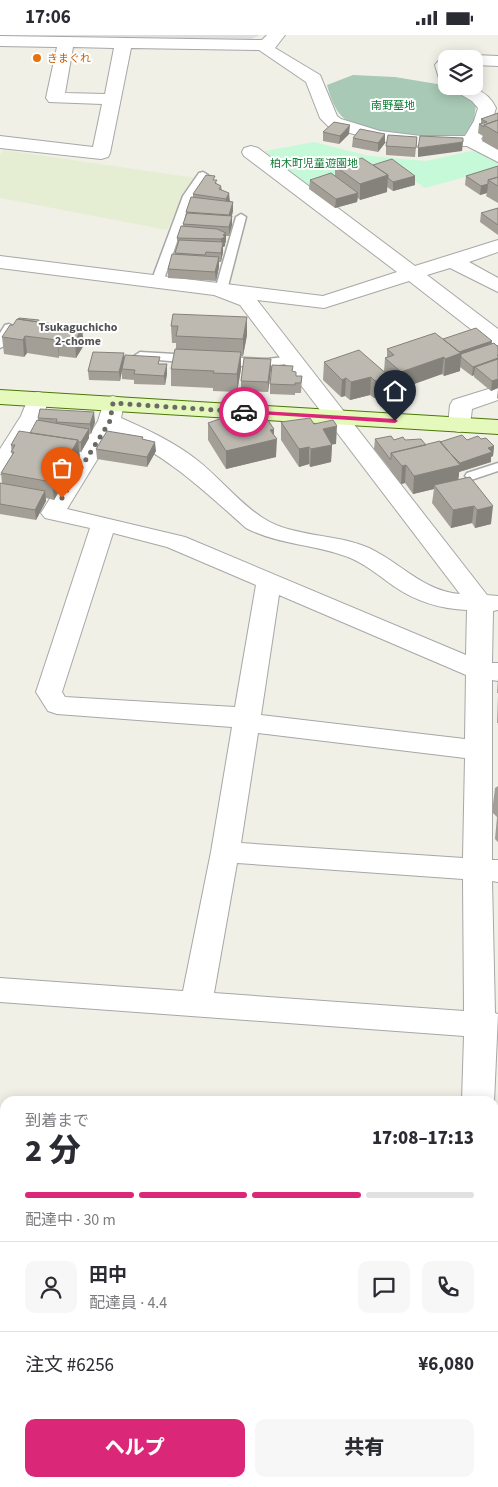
<!DOCTYPE html>
<html lang="ja">
<head>
<meta charset="utf-8">
<style>
  body { margin:0; font-family:"Source Sans 3","Noto Sans JP",sans-serif; background:#f7f7f7; color:#2b2b33; height:100vh; display:flex; flex-direction:column; font-size:19px; white-space:nowrap }
  * { box-sizing:border-box; margin:0 }
  p { font-size:16px; color:#7c7c81 }
  .icon { flex:none; width:28px; height:28px; fill:none; stroke:currentColor; stroke-width:2; stroke-linecap:round; stroke-linejoin:round }
  .map { position:relative; flex:1; overflow:hidden }
  .sheet { position:absolute; left:0px; top:1061px; width:499px; height:391px; display:flex; flex-direction:column; background:#fff; border-radius:15px 15px 0 0; box-shadow:0 2px 12px #0003 }
  .sheet>* { flex:none }
  .tools { position:absolute; left:438px; top:15px; display:grid; gap:10px }
  .tools a { display:grid; place-items:center; width:45px; height:45px; border-radius:10px; background:#fff; box-shadow:0 2px 12px #0003; font-size:25px }
  .pin { position:absolute; display:grid; place-items:center; width:42px; height:42px; color:#fff; margin:-51px -21px; border-radius:50% 50% 50% 0; rotate:-45deg; box-shadow:0 0 5px #0007 }
  .pin .icon { rotate:45deg }
  .courier { position:absolute; display:grid; place-items:center; width:50px; height:50px; margin:-25px; border:4px solid #db2777; border-radius:50%; background:#fff; color:#222; box-shadow:0 1px 6px #0007 }
  .overview em { font-style:normal; font-weight:800 }
  .overview div { display:flex; flex-direction:column-reverse }
  .overview { display:flex; align-items:center; justify-content:space-between; height:85px; padding:0 25px }
  h1 { font-size:32px; font-weight:800; line-height:38px }
  .bar { display:grid; grid-template-columns:repeat(4,1fr); gap:8px 5px; align-content:center; height:60px; padding:0 25px }
  .bar i { height:6px; border-radius:4px; background:#e1e1e2 }
  .bar .selected { background:#db2777 }
  .bar p { grid-column:span 4 }
  .line { display:flex; align-items:center; gap:12px; padding:0 25px; border-top:1px solid #e1e1e2 }
  .line div { flex:1 }
  .round { display:grid; place-items:center; flex:none; width:52px; height:52px; border-radius:10px; background:#f7f7f7 }
  .button { display:flex; gap:10px; margin-top:auto; padding:10px 25px }
  .button a { flex:1; height:58px; border-radius:10px; background:#db2777; color:#fff; font-size:20px; font-weight:800; line-height:58px; text-align:center }
  .button a+a { background:#f7f7f7; color:#2b2b33 }
  .status { display:flex; justify-content:space-between; align-items:center; height:35px; padding:0 25px; background:#fff; direction:ltr }
  .status svg { height:14px; fill:currentColor }
  .map>svg:first-child { display:block }
</style>
</head>
<body>
<div class="status"><b>17:06</b><svg viewBox="0 0 49 12"><path d="M0 12V9h3v3zM5 12V6h3v6zM10 12V3h3v9zM15 12V0h3v12zM26 1h20v11H26zM47 4h2v5h-2z"/></svg></div>
<div class="map">
<svg width="498" height="1452" viewBox="0 0 498 1452">
  <rect width="100%" height="100%" fill="#f0f0e7"/>
  <path fill="#dedddd" d="M0,0H260L251,4Z"/>
  <path fill="#e5eed3" d="M4,115L196,143L182,163L167,195L0,163V120Z"/>
  <path fill="#a8c9b6" d="M353,40L395,42L443,50L476,68L474,87L463,102C426,101 377,105 345,84C335,77 330,61 327,50Z"/>
  <path fill="#c5f9d7" d="M314,107L369,121L426,126L476,115L498,127V133L425,153L390,130L306,151L265,116Z"/>
  <g fill="none" stroke-linecap="round" stroke-linejoin="round">
    <defs>
      <path id="service" d="M203,137L208,140L193,161L163,247L161,249H153L151,247L183,161L199,138Z
        M241,179L246,182L227,255L221,258L217,257L215,255L236,182Z
        M9,289L15,292L6,310L0,313V298L5,290Z
        M140,317L192,320L198,324L192,328L136,323L134,321Z
        M293,321L299,325L297,327L267,332L222,330L216,326L222,322L267,324Z
        M498,428V436L471,445L465,441L467,438Z"/>
      <path id="minor" d="M267,0H285L275,13L320,40L337,81L341,84L380,96L421,101H465L474,86L478,73L472,66L447,51C468,51 486,52 496,73L492,86L481,104L498,113V127L467,111H421L378,106L329,92L320,83L306,47L259,15L131,13L110,118L108,122L101,124L0,113V101L93,112L102,69L49,67L46,63L57,12L0,11V1L262,5ZM73,12L114,13L105,59L65,58Z
        M474,20L498,21V31L474,30V24H466Z
        M446,23L450,24H446V48L440,47L435,30L440,24Z
        M251,111L258,113L415,231L498,205V217L469,227L498,243V257L450,233L427,240L498,294V310L490,309L409,246L324,273L257,265L487,560L498,561V575L493,576L492,628H498V646L492,645V825H498V847L492,846L495,978L498,979L494,1067L462,1066L464,1001L0,967V943L183,956L211,817L232,692L57,679L48,676L36,657L90,493L45,483L41,478L98,386L105,363L113,361L121,363L124,368L121,383C148,395 174,407 197,425C220,443 239,468 263,483C294,503 336,498 369,513C401,528 423,556 460,559L240,270L214,260L0,233V221L323,261L397,237L244,121L242,117L244,113ZM114,397C168,421 202,454 246,493C276,509 310,509 342,520C362,526 378,540 395,552C417,567 441,574 467,575L466,620L185,502L67,474ZM113,498L167,512L256,550L235,672L65,662L62,657ZM279,560L466,640L465,704L261,680ZM258,698L465,723L463,823L241,808ZM237,828L463,844L464,976L214,958Z
        M498,351V365L472,374L470,390L467,395L459,397L451,395L448,390L450,370L453,365Z
        M38,357L46,359L49,364L43,381L8,437L0,439V414L21,381L30,359Z
        M494,1182H498V1212H494Z
        M0,1391L5,1392V1428L0,1427Z
        M400,1448H486L488,1452H402Z"/>
      <path id="secondary" d="M0,355L498,385V399L0,369Z"/>
    </defs>
    <use href="#service" stroke="#a7a7a7" stroke-width="3"/>
    <use href="#minor" stroke="#a7a7a7" stroke-width="2"/>
    <use href="#secondary" stroke="#4c7707" stroke-width="2"/>
    <use href="#service" fill="#fff" fill-rule="evenodd"/>
    <use href="#minor" fill="#fff" fill-rule="evenodd"/>
    <use href="#secondary" fill="#e5f9bc" fill-rule="evenodd"/>
  </g>
  <path fill="#a39f97" d="M498,78V115L482,106L483,101L478,98L479,89H481V84Z
    M323,97L349,99L339,109L323,106Z
    M417,102L415,122L386,120V111Z
    M353,103L385,108L378,117L352,112Z
    M373,130L415,141V150L393,156L387,152V157L360,165L358,163L357,167L335,173L309,154L310,145L335,141V131Z
    M498,131V168L486,161L487,158L480,160L465,150L466,141Z
    M215,145L217,149L221,151L222,155L230,166L233,167V176L232,181V190L229,201H226L225,211L223,212V217L221,227H219V232L216,246L168,243V234L175,220L177,210V203L183,191L186,177L193,163V159Z
    M498,173V200L480,187L481,178Z
    M173,279L247,300L243,321H241V334L237,357L213,356V353L171,351V334L176,314V308H172L171,291Z
    M39,287L84,310L76,323L59,321V323L27,318L24,322L4,319L2,302L13,290Z
    M443,304L492,309L498,312V364L497,363L498,353L491,356L474,342V340L472,341L460,332V336L444,341L442,339L400,354L388,344V359L374,363L370,360L350,365L345,361L341,362L323,345L324,327L384,337L385,323L387,322V314Z
    M124,325L160,329L167,339L165,350L134,349V345L122,344V337L120,346L89,345L88,336Z
    M271,334L268,357L241,356V346Z
    M293,336L296,341H302L301,358H295V360L270,359V349Z
    M239,381V383L255,385L276,422L226,434L208,405V388Z
    M38,383L95,387L91,399L89,398V403L81,417H79L80,423L71,437L66,436V444L54,465L46,463V466L36,485L0,479V448L2,449L1,438L12,421L11,410L30,398L38,385Z
    M281,387L314,389L336,409H332L331,427L310,432L309,429L299,432L281,405Z
    M375,404L405,405L426,410L481,404L494,411L493,421L491,422V427L459,437L458,445L491,489L475,493L472,488L451,493L432,468L434,454L413,459L405,448L401,449L390,435V434L374,414Z
    M143,405L156,416L147,432L97,424L96,414Z
    M498,643V658H497Z
    M498,661V688H497Z
    M498,751V807L495,804L497,782L492,777L495,753Z
    M5,1121V1151L2,1134Z
    M0,1153L5,1154V1216L0,1215Z
    M0,1283L5,1284V1367H0Z"/>
  <path fill="#84827b" d="M350,90L349,99L339,109L340,101Z
    M385,99V108L378,117V108Z
    M463,107L462,116L418,122V113Z
    M388,140L387,157L360,165V149Z
    M415,141V150L393,156V147Z
    M488,149L487,158L480,160L481,151Z
    M229,158L230,167L226,173V164Z
    M358,158L357,167L335,173L336,164Z
    M233,167V176L229,189V180Z
    M232,181V190L229,201V192Z
    M226,198V207L225,208V211L223,212V217L221,227V204L223,200Z
    M219,222V232L216,246L215,237Z
    M247,282V300L243,321V304Z
    M82,293L84,310L76,323L75,306Z
    M25,301L27,318L24,322L23,305Z
    M58,304L59,321V323L57,305Z
    M492,306L491,315L461,322L460,336L444,341L445,324L456,318Z
    M241,317V334L237,357V339Z
    M124,318V327L122,334L120,346L119,337Z
    M498,320V332H475L474,340L472,341L473,332Z
    M444,322L442,339L400,354L401,337Z
    M271,324V334L268,357V347Z
    M167,329V339L165,350L164,341Z
    M389,341L388,359L374,363L375,346Z
    M371,342L370,360L350,365L351,347Z
    M346,343L345,361L341,362L342,345Z
    M498,344V353L491,356L492,346Z
    M94,377L95,387L91,399L90,389Z
    M337,391L336,409L322,411L323,394Z
    M89,394V403L81,417V407Z
    M274,394V405L277,404L276,422L226,434V416L270,395Z
    M78,405L80,423L71,437L70,419Z
    M155,407L156,416L147,432V422Z
    M332,410L331,427L310,432L311,414Z
    M494,411L493,421L491,422V427L459,437L460,428L488,413Z
    M309,412V429L299,432V414Z
    M64,418L66,444L54,465L52,447L60,426Z
    M406,430L405,448L401,449L402,431Z
    M460,430L458,448L434,450V454L413,459L414,441Z
    M45,456L46,466L36,485L35,475Z
    M474,471L472,488L451,493L453,475Z
    M493,471L491,489L475,493L477,475Z"/>
  <path fill="#bdb9b0" stroke="#84827b" d="M498,78V85L484,90V92L479,89L487,87L481,84Z
    M498,85V98L484,90Z
    M334,87L350,90L340,101L323,97Z
    M360,94L385,99L378,108L353,103Z
    M388,100L417,102L416,113L386,111Z
    M420,101L463,103V107L418,113Z
    M362,123L388,140L360,149L335,131Z
    M392,124L415,141L393,147L388,143V140L373,130Z
    M498,131V142L488,145V149L481,151L466,141Z
    M331,138L358,158L336,164L310,145Z
    M206,140L215,141L213,145H217L215,148L221,151L219,154L229,158L226,164L193,159Z
    M498,142V151L488,145Z
    M191,162L233,167L229,180L186,177Z
    M498,173V190L481,178Z
    M187,178L232,181L229,192L183,189Z
    M181,191L217,194L226,198L223,200L225,202L221,204L177,203Z
    M179,205L223,207L221,218L206,217L205,220L175,218Z
    M172,219L219,222L215,237L168,234Z
    M173,279L247,282L243,304L176,301L178,291H171Z
    M19,283L39,285L38,287L18,284Z
    M17,284L82,293L75,306L58,304L57,305L25,301L23,305L2,302L10,290H13Z
    M476,293L492,306L459,317L443,304Z
    M435,298L461,318L445,324L444,322L401,337L385,323L394,320L387,314Z
    M494,308L498,312V320H497L498,321V323L473,332L461,322V319Z
    M175,314L241,317L237,339L213,338L214,336L171,334Z
    M359,315L389,341L375,346L371,342L351,347L346,343L342,345L324,327Z
    M93,317L124,318L119,337L88,336Z
    M125,320L160,322L158,329H167L164,341L134,339L135,335L122,334Z
    M244,323L271,324L268,347L241,346Z
    M498,324V344L492,346L475,332Z
    M272,330L293,331L292,336L296,337V341H302L301,348H295V350L270,349Z
    M40,374L94,377L90,389L56,387L57,384L38,383Z
    M234,379L239,381L238,384L252,381L255,385L267,384L274,394L270,395L277,404L226,416L208,388Z
    M310,383L314,389L333,385L337,391L323,394L332,410L311,414L309,412L299,414L281,387Z
    M37,385L89,394L81,407H78V405L30,398Z
    M19,396L78,405L70,419L64,418L60,426H65L52,447L1,438L14,417H11L15,410H11Z
    M107,396L143,402L142,404L155,407L147,422L96,414Z
    M462,400L467,405L478,401L481,404L486,403L494,411L488,413L492,417L460,428L447,415L440,407Z
    M391,401L394,405L403,402L405,405L421,404L426,410L391,418V424H390L375,404Z
    M440,406L460,430L414,441L406,430L402,431L391,418Z
    M470,442L493,471L477,475L474,471L453,475L434,450Z
    M0,448L45,456L35,475L0,469Z
    M5,1121V1134H2Z
    M0,1153L5,1154V1199L0,1198Z
    M0,1283L5,1284V1351L0,1350Z"/>
  <path fill="#db2777" d="M244,375L395,384L398,386L395,388L242,378Z"/>
  <g fill="none" stroke-linecap="round" stroke-linejoin="round">
    <path stroke="#696966" stroke-width="5" stroke-dasharray="0 9" d="M62,463L110,386L113,368L244,377"/>
  </g>
  <circle fill="#e8710a" stroke="#fff" stroke-width="2" cx="37" cy="23" r="5"/>
  <g text-anchor="middle" dominant-baseline="central" stroke-width="4" stroke-linejoin="round" paint-order="stroke">
    <g font-size="11" fill="#c56008" stroke="#fff" text-anchor="start">
      <text x="47" y="23">きまぐれ</text>
    </g>
    <g font-size="11" fill="#0e7e36" stroke="#fff">
      <text x="393" y="70">南野墓地</text>
      <text x="314" y="128">柏木町児童遊園地</text>
    </g>
    <g font-size="12" font-weight="bold" fill="#535353" stroke="#fff">
      <text x="78" y="292">Tsukaguchicho<tspan x="78" dy="14">2-chome</tspan></text>
    </g>
  </g>
</svg>
<div class="tools">
<a><svg class="icon" aria-label="layers" viewBox="0 0 24 24"><path d="M12 4l9 5-9 5-9-5zM3 14l9 5 9-5"/></svg></a>
</div>
<div class="pin" style="left:62px;top:463px;background:#ea580c"><svg class="icon" aria-label="bag" viewBox="0 0 24 24"><path d="M5 8h14l-1 12H6zM9 8a3 3 0 0 1 6 0"/></svg></div>
<div class="pin" style="left:395px;top:386px;background:#1f2937"><svg class="icon" aria-label="home" viewBox="0 0 24 24"><path d="M3 11l9-7 9 7M6 9v11h12V9"/></svg></div>
<div class="courier" style="left:244px;top:377px"><svg class="icon" aria-label="car" viewBox="0 0 24 24"><path d="M5 17H2v-5l4-1 3-4h7l3 4 3 1v5h-3M9 17h6M6 11h13"/><circle cx="7" cy="17" r="2"/><circle cx="17" cy="17" r="2"/></svg></div>
<section class="sheet">
<div class="overview"><div><h1>2 分</h1><p>到着まで</p></div><em>17:08–17:13</em></div>
<div class="bar"><i class="selected"></i><i class="selected"></i><i class="selected"></i><i></i><p>配達中 · 30 m</p></div>
<div class="line" style="height:90px"><a class="round"><svg class="icon" aria-label="person" viewBox="0 0 24 24"><circle cx="12" cy="8" r="4"/><path d="M4 21q1-7 8-7t8 7"/></svg></a><div><b>田中</b><p>配達員 · 4.4</p></div><a class="round"><svg class="icon" aria-label="chat" viewBox="0 0 24 24"><path d="M4 5h16v11H9l-5 4z"/></svg></a><a class="round"><svg class="icon" aria-label="phone" viewBox="0 0 24 24"><path d="M5 4h4l2 5-3 2q2 4 5 5l2-3 5 2v4C11 20 4 13 5 4z"/></svg></a></div>
<div class="line" style="height:65px"><div>注文 #6256</div><b>¥6,080</b></div>
<div class="button"><a>ヘルプ</a><a>共有</a></div>
</section>
</div>
</body>
</html>
